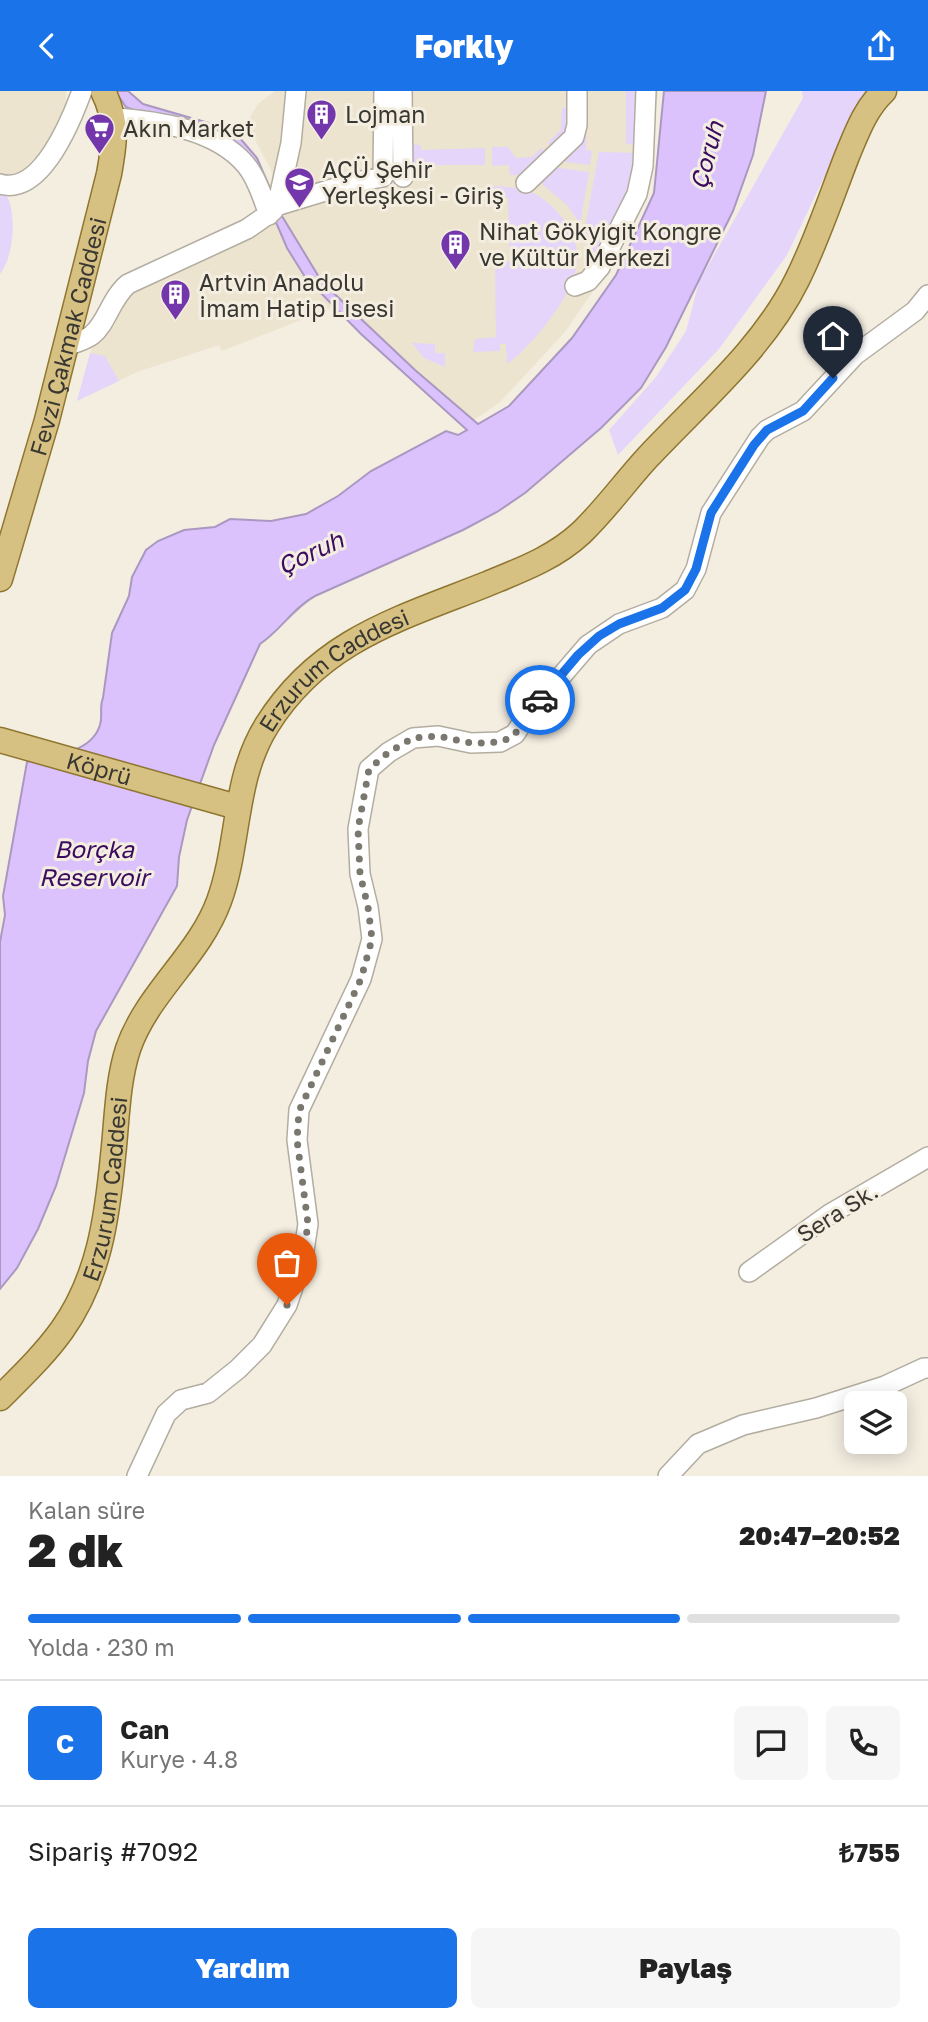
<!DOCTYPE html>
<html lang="tr">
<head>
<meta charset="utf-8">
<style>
  body { margin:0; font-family:"Golos Text",sans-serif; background:#f6f6f6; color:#222; height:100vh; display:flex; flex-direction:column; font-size:26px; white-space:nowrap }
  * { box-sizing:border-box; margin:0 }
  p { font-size:23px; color:#767676 }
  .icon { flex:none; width:38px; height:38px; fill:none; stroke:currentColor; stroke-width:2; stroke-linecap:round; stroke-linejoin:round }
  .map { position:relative; height:1385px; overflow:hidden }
  .side { display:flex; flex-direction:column; background:#fff; flex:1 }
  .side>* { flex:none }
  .tools { position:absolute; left:844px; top:1300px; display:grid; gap:14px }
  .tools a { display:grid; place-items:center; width:63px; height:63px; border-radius:10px; background:#fff; box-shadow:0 4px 18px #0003; font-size:35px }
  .pin { position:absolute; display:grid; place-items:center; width:60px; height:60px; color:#fff; margin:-72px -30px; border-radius:50% 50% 50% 0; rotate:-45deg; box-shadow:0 0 7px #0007 }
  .pin .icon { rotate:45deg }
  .courier { position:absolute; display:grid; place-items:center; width:70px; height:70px; margin:-35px; border:5px solid #1a73e8; border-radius:50%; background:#fff; color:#222; box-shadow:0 2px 9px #0007 }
  .head em { font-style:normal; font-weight:800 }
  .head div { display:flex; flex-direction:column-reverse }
  .head { display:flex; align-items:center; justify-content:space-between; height:119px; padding:0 28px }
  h1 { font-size:46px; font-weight:800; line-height:52px }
  .bar { display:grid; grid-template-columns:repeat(4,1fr); gap:10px 7px; align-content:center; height:84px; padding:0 28px }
  .bar i { height:9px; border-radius:5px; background:#e0e0e0 }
  .bar .on { background:#1a73e8 }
  .bar p { grid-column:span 4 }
  .line { display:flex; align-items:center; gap:18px; padding:0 28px; border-top:2px solid #e0e0e0 }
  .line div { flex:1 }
  .round { display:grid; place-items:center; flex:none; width:74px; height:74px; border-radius:10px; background:#f6f6f6 }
  .primary-button { display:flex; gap:14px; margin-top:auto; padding:14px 28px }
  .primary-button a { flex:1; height:80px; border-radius:10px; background:#1a73e8; color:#fff; font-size:28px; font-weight:800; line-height:80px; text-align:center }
  .primary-button a+a { background:#f6f6f6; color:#222 }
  header { display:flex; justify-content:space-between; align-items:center; height:91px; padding:0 28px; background:#1a73e8; color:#fff; font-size:32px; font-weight:800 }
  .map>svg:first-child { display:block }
</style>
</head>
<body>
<header><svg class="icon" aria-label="back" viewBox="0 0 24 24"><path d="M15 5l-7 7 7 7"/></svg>Forkly<svg class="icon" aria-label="share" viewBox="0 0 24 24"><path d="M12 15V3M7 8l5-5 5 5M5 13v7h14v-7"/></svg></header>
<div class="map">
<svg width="928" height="1385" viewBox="0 0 928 1385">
  <rect width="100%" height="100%" fill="#f4eee1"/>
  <path fill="#ece4cf" d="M0,0H66V5L65,23L48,54L18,84L0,87Z
    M275,0H658L649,79L616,160L596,196L564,242L500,311L474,329L415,279L322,190L282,125L271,79L254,47L248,29L258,13Z
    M276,131L297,174L312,195L334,216L222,260L219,254L137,281L77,310L92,256L122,204Z"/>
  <path fill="#e5d5fb" d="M582,0H588L586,59L592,60L590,74L559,70Z
    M626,0H642L638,54L626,53Z
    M802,0H873L848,36L787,164L719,258L618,364L609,339L656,286L686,240L699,191L803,7Z
    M570,16V35L553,59L548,52L561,38L562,17Z
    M407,53L420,54L422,59L485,57V74H407Z
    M492,56H508L516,67L532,66L541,57L547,64L524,84H510L509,74L492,75Z
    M599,61L638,62L634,89L588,180L589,161L584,142Z
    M553,76L589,81L580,133L567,114L541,92L540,89Z
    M493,95C506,96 519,96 531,101C558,113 584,148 576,179C568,210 533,254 507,273L506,253H500V260L473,261L475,248L496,246L495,171L510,170L508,107L493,106Z
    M0,96C19,111 15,165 0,183Z
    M412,252L435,253V262H445V276L424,267Z
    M90,262L105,265L119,290L77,310Z"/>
  <path fill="#dbc2fd" stroke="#aa98c0" stroke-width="2" d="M115,0H128L143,13L219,35L239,46L257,67L282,125L322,191L415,279L478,333L509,315L572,247L616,184L654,102L664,0H766L753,64L733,120L666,256L641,297L601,337L525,402L497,421L463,439L315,505C293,517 281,539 260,553L214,654L187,729L179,766L177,795L96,940L88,970L84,1002L56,1095L38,1138L17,1177L0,1198V851L5,824L3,805L27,671C52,664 91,663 100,634C103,625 99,616 103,607L112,542L129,505L132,486L146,459L158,450L184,439L215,436L230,428L271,430L306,423L338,405L371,380L446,340L458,344L467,339L361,243L305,186L287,157L249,68L126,16Z"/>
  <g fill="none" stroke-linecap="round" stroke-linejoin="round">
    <defs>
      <path id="minor" d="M402,0L403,86
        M114,27C158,30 216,38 246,74C257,88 263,107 269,124
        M526,92L574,46L577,34V0
        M0,93C41,105 71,30 82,0
        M276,115L355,91L383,86L384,0
        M575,195L588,190L600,176L637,103L643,75L646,0
        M66,255C74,252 84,250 92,244C107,232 111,207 128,193L247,138L273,120L278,111L291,52L296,0
        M749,1181L830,1123L928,1066
        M137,1385L166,1323L181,1309L208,1302L238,1278L262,1254L287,1214L303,1166L308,1133L297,1049L299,1019L361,888L372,848L368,816L360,783L358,738L369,678L389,661L413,647L438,645L471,652L500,651L515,643L526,626L588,554L619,533L662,517L685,499L696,478L711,422L760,346L767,339L803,320L855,264L915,220L928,204
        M668,1385L698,1353L743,1334L816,1317L885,1295L924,1277H928"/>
      <g id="major">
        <path id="s1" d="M0,488L47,329L109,83C115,50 118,31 103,0"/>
        <path id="s2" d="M0,649L237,716"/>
        <path id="s3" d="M0,1307C22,1285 44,1264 62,1239C99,1187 107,1127 113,1065C117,1030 117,992 128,958C147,902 199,865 219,810C240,752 233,688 267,634C320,549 399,528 487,493C521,479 554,467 581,442C605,419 625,391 647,367C699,311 763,258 797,189C817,149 831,106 847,65C857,41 865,18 884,0"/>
      </g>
    </defs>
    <use href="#minor" stroke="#b2ada0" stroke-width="22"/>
    <use href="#major" stroke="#8e762f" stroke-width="27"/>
    <use href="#minor" stroke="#fff" stroke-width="19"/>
    <use href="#major" stroke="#d7c182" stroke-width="24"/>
  </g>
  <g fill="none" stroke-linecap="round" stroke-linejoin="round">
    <path stroke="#7a776f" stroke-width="7" stroke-dasharray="0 12.6" d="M287,1214L303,1166L308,1133L297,1049L299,1020L361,888L372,848L368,816L360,783L358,738L369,678L389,661L413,647L438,645L471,652H491L508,648L520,638L540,609"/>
    <path stroke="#1a73e8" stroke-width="9" d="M540,609L578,564L599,545L619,533L662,517L685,499L696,478L711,422L754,354L767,339L803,320L833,287"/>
  </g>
  <defs>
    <symbol id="building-pin" viewBox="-11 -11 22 30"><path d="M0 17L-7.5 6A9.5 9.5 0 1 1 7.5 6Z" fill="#7336ab" stroke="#f4eee1"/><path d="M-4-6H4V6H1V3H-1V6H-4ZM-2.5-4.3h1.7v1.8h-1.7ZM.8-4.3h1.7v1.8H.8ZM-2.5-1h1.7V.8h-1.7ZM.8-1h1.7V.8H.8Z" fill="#fff"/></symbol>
    <symbol id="supermarket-pin" viewBox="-11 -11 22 30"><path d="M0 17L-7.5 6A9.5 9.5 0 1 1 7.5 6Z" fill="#7336ab" stroke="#f4eee1"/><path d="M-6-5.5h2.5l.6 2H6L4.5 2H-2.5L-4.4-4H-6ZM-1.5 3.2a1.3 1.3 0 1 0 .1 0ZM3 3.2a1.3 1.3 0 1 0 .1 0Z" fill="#fff"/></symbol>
    <symbol id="university-pin" viewBox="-11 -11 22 30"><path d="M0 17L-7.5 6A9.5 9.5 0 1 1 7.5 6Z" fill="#7336ab" stroke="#f4eee1"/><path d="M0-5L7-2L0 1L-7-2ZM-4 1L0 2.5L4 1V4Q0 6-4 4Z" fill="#fff"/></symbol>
  </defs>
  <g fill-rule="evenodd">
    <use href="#building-pin" x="304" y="6" width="35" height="47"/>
    <use href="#supermarket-pin" x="82" y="20" width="35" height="47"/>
    <use href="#university-pin" x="282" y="74" width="35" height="47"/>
    <use href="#building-pin" x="438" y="136" width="35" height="47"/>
    <use href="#building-pin" x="158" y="186" width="35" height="47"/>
  </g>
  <g text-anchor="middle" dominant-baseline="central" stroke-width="6" stroke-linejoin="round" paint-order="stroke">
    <g font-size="23" fill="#393732" stroke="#f4eee1" text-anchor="start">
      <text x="345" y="23">Lojman</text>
      <text x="123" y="37">Akın Market</text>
      <text x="322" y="78">AÇÜ Şehir<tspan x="322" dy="26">Yerleşkesi - Giriş</tspan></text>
      <text x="479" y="140">Nihat Gökyiğit Kongre<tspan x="479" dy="26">ve Kültür Merkezi</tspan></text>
      <text x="199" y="191">Artvin Anadolu<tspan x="199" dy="26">İmam Hatip Lisesi</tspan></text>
    </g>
    <g font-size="23" fill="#393732" stroke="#f4eee1">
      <text stroke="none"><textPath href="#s1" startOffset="252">Fevzi Çakmak Caddesi</textPath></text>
      <text stroke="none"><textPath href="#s3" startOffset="830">Erzurum Caddesi</textPath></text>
      <text stroke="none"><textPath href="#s2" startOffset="103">Köprü</textPath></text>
      <text stroke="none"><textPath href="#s3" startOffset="242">Erzurum Caddesi</textPath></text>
      <text transform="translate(837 1121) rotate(-32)">Sera Sk.</text>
    </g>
    <g font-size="24" font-style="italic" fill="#3b0b60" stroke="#f4eee1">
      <text transform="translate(706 64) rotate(-75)">Çoruh</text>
      <text transform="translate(310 461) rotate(-25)">Çoruh</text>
      <text x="94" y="757">Borçka<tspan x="94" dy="28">Reservoir</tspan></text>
    </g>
  </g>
</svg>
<div class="tools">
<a><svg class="icon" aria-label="layers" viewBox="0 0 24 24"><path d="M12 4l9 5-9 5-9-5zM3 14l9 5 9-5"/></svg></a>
</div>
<div class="pin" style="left:287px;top:1214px;background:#ea580c"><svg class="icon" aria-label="bag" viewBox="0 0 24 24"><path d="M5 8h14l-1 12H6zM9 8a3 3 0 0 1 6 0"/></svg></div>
<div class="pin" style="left:833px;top:287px;background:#1f2937"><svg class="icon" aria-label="home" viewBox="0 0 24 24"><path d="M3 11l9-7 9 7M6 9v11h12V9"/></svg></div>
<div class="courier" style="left:540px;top:609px"><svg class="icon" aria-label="car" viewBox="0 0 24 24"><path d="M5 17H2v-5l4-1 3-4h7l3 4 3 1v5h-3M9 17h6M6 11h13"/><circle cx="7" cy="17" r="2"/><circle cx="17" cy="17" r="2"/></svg></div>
</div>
<section class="side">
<div class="head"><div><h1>2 dk</h1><p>Kalan süre</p></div><em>20:47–20:52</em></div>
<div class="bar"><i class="on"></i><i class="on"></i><i class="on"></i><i></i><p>Yolda · 230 m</p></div>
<div class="line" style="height:126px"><b class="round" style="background:#1a73e8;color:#fff">C</b><div><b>Can</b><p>Kurye · 4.8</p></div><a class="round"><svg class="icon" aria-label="chat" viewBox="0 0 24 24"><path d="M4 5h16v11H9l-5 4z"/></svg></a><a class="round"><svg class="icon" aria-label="phone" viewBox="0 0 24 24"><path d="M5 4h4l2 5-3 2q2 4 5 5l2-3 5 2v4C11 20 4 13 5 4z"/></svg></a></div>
<div class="line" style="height:91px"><div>Sipariş #7092</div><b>₺755</b></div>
<div class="primary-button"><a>Yardım</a><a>Paylaş</a></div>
</section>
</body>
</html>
